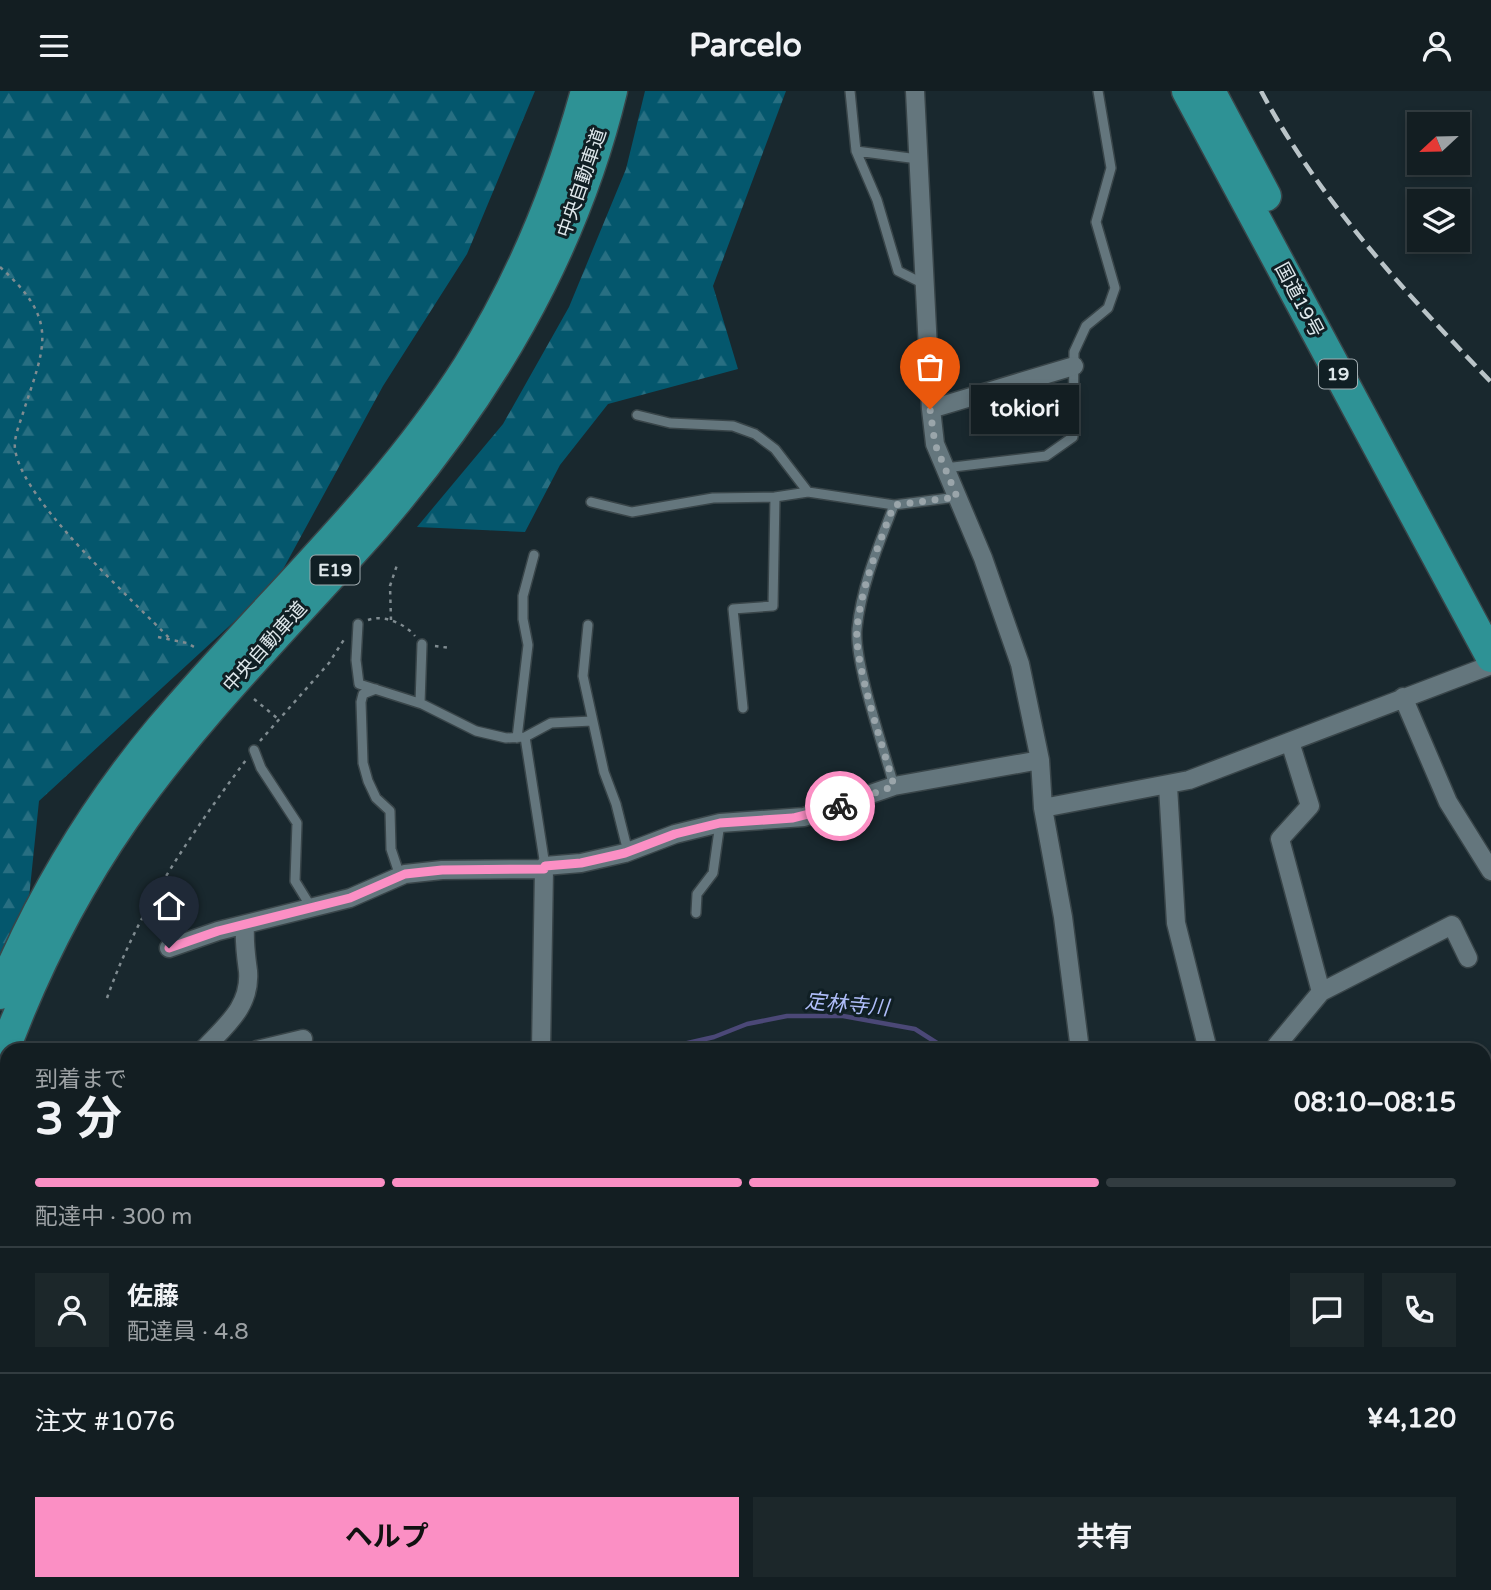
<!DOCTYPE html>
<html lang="ja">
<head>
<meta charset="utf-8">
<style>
  body { margin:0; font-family:"Varela Round","Noto Sans JP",sans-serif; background:#1c272a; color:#f1f3f6; height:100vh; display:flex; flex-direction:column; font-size:26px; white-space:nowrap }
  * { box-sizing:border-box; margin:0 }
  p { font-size:23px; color:#9da2a5 }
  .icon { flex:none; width:38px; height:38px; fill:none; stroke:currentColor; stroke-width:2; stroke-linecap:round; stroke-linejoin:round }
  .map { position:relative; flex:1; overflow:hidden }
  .drawer { position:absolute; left:0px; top:952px; width:1491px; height:548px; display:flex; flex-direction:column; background:#131e22; border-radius:21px 21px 0 0; box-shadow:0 4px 10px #0003,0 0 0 2px #323c40 }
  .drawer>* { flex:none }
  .needle { width:46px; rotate:248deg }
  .controls { position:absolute; left:1407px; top:21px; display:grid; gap:14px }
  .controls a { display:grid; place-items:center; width:63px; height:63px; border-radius:0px; background:#131e22; box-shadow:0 4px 10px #0003,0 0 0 2px #323c40; font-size:35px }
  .pin { position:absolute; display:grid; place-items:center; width:60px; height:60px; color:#fff; margin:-72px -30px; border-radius:50% 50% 50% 0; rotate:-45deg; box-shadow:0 0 7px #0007 }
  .pin .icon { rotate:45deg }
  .courier { position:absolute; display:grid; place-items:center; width:70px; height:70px; margin:-35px; border:5px solid #fb8fc4; border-radius:50%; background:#fff; color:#222; box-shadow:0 2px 9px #0007 }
  .bubble { position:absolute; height:49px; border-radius:0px; background:#131e22; box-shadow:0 4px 10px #0003,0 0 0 2px #323c40; font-size:23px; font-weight:700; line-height:49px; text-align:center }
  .head em { font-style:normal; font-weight:700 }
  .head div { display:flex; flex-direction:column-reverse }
  .head { display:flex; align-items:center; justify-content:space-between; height:119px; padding:0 35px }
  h1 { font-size:46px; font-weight:700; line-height:52px }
  .bar { display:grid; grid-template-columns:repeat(4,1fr); gap:10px 7px; align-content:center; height:84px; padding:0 35px }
  .bar i { height:9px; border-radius:5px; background:#323c40 }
  .bar .active { background:#fb8fc4 }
  .bar p { grid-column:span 4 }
  .line { display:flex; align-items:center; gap:18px; padding:0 35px; border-top:2px solid #323c40 }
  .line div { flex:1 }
  .round { display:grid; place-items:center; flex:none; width:74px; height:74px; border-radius:0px; background:#1c272a }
  .cta { display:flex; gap:14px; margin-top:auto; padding:14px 35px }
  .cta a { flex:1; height:80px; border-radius:0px; background:#fb8fc4; color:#111; font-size:28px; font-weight:700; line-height:80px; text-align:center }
  .cta a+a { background:#1c272a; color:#f1f3f6 }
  header { display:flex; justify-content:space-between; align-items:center; height:91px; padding:0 35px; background:#131e22; font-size:32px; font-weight:700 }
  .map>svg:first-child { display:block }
</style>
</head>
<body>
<header><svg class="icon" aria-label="menu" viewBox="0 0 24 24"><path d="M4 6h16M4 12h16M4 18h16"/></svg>Parcelo<svg class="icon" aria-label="person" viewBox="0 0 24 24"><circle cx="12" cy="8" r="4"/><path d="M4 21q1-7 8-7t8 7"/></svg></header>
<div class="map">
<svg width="1491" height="1499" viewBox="0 0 1491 1499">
  <defs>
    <pattern id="forest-firs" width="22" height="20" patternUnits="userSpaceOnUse" patternTransform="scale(1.75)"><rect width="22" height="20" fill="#04576d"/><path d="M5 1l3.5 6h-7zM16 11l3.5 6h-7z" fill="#286f82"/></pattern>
  </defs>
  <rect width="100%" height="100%" fill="#19282e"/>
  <path fill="url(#forest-firs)" d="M0,0H535L467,163L383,295L275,493L39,710L27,826L0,869Z
    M645,0H786L713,195L738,278L608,313L560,374L525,441L417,436L503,333L569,216L626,78Z
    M0,1128L7,1136V1493H249L251,1495L246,1499H0Z"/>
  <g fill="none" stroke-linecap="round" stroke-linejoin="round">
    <path stroke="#4b4877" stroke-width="4.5" d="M657,959L714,946L747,933L787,925H843L915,938L948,959
      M0,999L7,998
      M1484,1076L1491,1074"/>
    <defs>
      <path id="lane" d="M850,0L856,60L877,109L898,180L924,193
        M856,60L918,68
        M637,324L670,332L733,335L755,343L775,358L808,401
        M945,377L1046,365L1073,346L1074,261L1086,235L1108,217L1115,197L1096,131L1111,77L1098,0
        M591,411L632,421L713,407L775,406
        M894,414C879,453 861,496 857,538C854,572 884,658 894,695
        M358,533L356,569L359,593L422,613L476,640L506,647L525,646L551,632L592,630
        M588,534L583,585L604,681L616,713L628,761
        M376,598L363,603L361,611L363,672L368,690L376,707L390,720L391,758L400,785
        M420,612L422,553
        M743,617L733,518L773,515L775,406L808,401L894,414L957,406
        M525,646L545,775
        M517,647L528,554L523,528V505L534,464
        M254,659L261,677L297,732L295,790L311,816
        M696,822L697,803L713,782L720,732"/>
      <path id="street" d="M915,0L931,318L935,353L983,467L1020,573L1040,669L1043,717L1063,826L1080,959
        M931,318L1074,275
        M1403,606L1448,711L1491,780
        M1168,695L1176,832L1208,959
        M1043,717L1189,689L1491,574
        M169,857L218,840L350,807L405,783L442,779L544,778L545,775L581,772L625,762L675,743L720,732L804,726L894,695L1040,669
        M1321,901L1452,834L1468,867
        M1277,954L1321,901L1280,748L1310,715L1290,651
        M203,959C225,935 251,916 248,880C246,865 244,852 245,836
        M257,959L303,948
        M541,959L544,778
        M1484,1057L1491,1056
        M1484,1306L1491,1311
        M7,1412V1415
        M61,1493L66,1499
        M174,1493L178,1499
        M285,1493L290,1499
        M593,1493V1499
        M818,1493L845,1499
        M1154,1493L1155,1499
        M334,1499L340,1493
        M735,1499L736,1493"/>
      <path id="highway" d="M1187,0L1491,566
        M1210,0L1266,105
        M0,903C40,807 93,718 160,638C262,517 383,409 468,275C522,189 559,98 586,0
        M0,971C31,885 72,803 124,728C198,622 290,532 375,436C486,308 572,166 612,0"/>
    </defs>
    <use href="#lane" stroke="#394549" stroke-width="12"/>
    <use href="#street" stroke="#394549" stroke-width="21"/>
    <use href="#highway" stroke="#394549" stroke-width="33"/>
    <path stroke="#808c91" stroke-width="2.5" stroke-dasharray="3.5 5" stroke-linecap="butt" d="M0,176C60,230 45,254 23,322C19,335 12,350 16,363C28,415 132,508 171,549
      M368,529C384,523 405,533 415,545
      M391,529L390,495L398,471
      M158,546L187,552L196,557
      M435,555L450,557
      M254,608L277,627
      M260,650L329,572L345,547
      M107,907C138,819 191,743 246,669
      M0,1048L7,1046"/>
    <use href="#lane" stroke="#64767d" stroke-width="9"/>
    <use href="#street" stroke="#64767d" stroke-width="18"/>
    <use href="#highway" stroke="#2e9295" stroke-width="30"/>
    <path stroke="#bac4c8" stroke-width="4.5" stroke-dasharray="14 7" stroke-linecap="butt" d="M1261,0C1320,110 1405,201 1491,291"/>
  </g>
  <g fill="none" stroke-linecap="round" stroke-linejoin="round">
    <path stroke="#9aa5aa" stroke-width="7" stroke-dasharray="0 12.6" d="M840,715L894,695C884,658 854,573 857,538C861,496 879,453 894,414L957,406L935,353L930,318"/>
    <path stroke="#fb8fc4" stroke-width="9" d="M169,857L218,840L350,807L405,783L442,779L544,778L545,775L581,772L625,762L675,743L720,732L793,727L840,715"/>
  </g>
  <g text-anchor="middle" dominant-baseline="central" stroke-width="6" stroke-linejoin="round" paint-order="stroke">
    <g fill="#101f24" stroke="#a1acb0" stroke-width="2">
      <rect x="1319" y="268.5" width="38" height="29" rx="5"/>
      <rect x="310.5" y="464.5" width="49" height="29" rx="5"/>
    </g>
    <g font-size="18" font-weight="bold" fill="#dfe8ec">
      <text x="1338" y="283">19</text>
      <text x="335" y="479">E19</text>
    </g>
    <g font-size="19" fill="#dfe8ec" stroke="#101f24">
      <text transform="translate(582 92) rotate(-71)">中央自動車道</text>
      <text transform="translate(1299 209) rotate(62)">国道19号</text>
      <text transform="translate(265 556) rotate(-48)">中央自動車道</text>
    </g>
    <g font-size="21" font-style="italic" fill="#afbdf9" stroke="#101f24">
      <text transform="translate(847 914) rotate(5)">定林寺川</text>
    </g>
  </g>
</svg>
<div class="controls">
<a><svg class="needle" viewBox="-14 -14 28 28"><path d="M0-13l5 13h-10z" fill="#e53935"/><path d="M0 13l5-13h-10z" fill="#9da2a5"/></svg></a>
<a><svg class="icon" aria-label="layers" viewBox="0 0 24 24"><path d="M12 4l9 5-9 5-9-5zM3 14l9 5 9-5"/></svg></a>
</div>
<div class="pin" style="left:930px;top:318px;background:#ea580c"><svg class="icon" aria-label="bag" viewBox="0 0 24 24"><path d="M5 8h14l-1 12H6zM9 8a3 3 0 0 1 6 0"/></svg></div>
<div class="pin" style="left:169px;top:857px;background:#1f2937"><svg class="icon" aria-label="home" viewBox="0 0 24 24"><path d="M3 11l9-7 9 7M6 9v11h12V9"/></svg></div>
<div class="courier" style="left:840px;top:715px"><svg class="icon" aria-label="bike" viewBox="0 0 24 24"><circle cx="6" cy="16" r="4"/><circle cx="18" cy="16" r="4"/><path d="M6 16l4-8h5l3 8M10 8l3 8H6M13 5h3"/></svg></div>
<div class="bubble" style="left:971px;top:294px;width:108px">tokiori</div>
<section class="drawer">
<div class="head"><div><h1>3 分</h1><p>到着まで</p></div><em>08:10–08:15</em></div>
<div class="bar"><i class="active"></i><i class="active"></i><i class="active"></i><i></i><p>配達中 · 300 m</p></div>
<div class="line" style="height:126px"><a class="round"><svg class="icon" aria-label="person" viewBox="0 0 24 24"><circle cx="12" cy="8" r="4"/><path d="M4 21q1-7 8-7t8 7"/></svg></a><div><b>佐藤</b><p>配達員 · 4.8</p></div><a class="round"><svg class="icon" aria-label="chat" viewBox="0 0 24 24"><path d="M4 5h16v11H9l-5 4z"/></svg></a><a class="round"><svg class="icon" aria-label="phone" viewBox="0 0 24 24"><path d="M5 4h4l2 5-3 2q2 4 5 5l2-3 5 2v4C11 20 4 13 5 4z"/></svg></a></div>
<div class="line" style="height:91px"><div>注文 #1076</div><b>¥4,120</b></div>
<div class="cta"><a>ヘルプ</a><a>共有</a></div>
</section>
</div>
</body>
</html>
